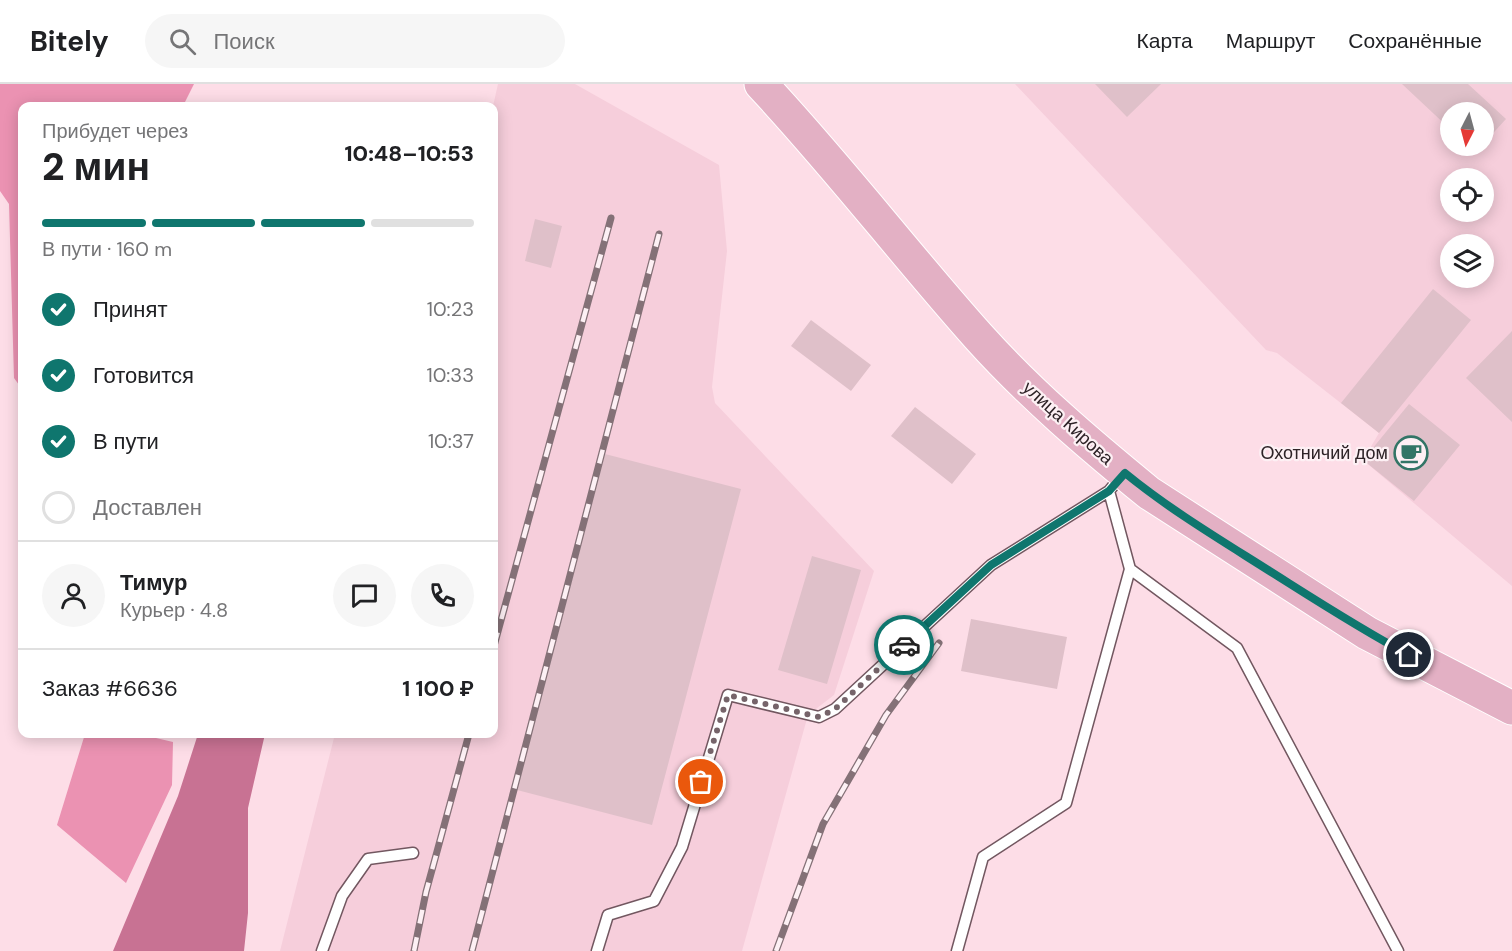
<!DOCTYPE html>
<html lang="ru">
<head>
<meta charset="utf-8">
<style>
  body { margin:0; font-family:"DM Sans",sans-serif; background:#f6f6f6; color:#202124; height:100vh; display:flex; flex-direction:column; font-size:22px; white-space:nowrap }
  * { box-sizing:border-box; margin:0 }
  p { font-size:20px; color:#757577 }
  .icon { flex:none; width:33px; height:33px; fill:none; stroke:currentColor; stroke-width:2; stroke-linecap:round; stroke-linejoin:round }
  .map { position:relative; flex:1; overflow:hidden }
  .panel { position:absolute; left:18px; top:18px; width:480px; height:636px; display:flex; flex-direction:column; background:#fff; border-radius:12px; box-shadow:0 3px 15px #0003 }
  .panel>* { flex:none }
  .needle { width:39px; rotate:186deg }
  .controls { position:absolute; left:1440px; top:18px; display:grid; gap:12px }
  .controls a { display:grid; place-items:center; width:54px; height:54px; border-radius:50%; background:#fff; box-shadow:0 3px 15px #0003; font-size:30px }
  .pin { position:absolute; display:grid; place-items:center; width:51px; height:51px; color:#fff; margin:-26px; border:3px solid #fff; border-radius:50%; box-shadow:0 2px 6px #0007 }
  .courier { position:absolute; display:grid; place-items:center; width:60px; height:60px; margin:-30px; border:4px solid #0f766e; border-radius:50%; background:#fff; color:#222; box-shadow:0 2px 8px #0007 }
  .headline em { font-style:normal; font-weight:800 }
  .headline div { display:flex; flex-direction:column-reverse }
  .headline { display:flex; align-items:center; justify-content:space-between; height:102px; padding:0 24px }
  h1 { font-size:39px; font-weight:800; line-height:45px }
  .bar { display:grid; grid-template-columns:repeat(4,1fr); gap:9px 6px; align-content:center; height:72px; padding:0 24px }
  .bar i { height:8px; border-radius:4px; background:#e0e0e0 }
  .bar .selected { background:#0f766e }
  .bar p { grid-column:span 4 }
  .line { display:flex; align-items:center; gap:15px; padding:0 24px; border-top:2px solid #e0e0e0 }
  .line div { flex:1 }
  .round { display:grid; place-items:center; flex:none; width:63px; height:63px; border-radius:32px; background:#f6f6f6 }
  ol { padding:0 24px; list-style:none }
  li { display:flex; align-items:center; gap:18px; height:66px }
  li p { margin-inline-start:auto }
  li .icon { padding:6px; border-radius:50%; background:#0f766e; color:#fff; stroke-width:4 }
  li:last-child { color:#757577 }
  li i { width:33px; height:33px; border:3px solid #e0e0e0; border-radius:50% }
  header { display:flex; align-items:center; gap:36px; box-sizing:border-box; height:84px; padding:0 30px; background:#fff; border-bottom:2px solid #e0e0e0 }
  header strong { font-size:28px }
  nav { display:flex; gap:33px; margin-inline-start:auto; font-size:21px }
  .search { width:420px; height:54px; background:#f6f6f6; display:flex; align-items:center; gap:15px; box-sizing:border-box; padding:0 21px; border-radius:33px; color:#757577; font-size:22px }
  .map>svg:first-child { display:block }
</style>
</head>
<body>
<header>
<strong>Bitely</strong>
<div class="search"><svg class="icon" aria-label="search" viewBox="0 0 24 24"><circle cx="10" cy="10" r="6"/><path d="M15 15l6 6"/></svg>Поиск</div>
<nav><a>Карта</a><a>Маршрут</a><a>Сохранённые</a></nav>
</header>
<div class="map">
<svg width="1512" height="867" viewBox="0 0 1512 867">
  <rect width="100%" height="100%" fill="#fddde7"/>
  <path fill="#f6cedb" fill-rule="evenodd" d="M498,0H575L719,81L727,167L712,303L715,319L874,487L834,611L808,631L742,867H280L335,650H494L493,22Z
    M1015,0H1512V502L1363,376L1379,349L1277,269L1266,266ZM1450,28H1484V62H1450ZM1450,94H1484V128H1450ZM1450,160H1484V194H1450Z"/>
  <path fill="#eb92b2" d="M0,0H194L183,22H22V305L14,294L9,120L0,107Z
    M85,650H139L173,658L172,701L126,799L57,741Z"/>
  <path fill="#c87293" d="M198,650H265L248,724V829L244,867H113L178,712Z"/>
  <path fill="#dfc0c9" d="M1095,0H1161L1127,33Z
    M1402,0H1468L1506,35L1484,59V28H1450V45Z
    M1468,62H1481L1475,68Z
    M535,135L562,142L551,184L525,177Z
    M1433,205L1471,236L1379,349L1341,319Z
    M811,236L871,281L851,307L791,262Z
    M1512,247V338L1466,294Z
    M1409,320L1460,361L1414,417L1363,376Z
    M915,323L976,370L952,400L891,352Z
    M605,370L741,405L652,741L517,706Z
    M812,472L861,486L827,600L778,586Z
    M971,535L1067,553L1057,605L961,587Z"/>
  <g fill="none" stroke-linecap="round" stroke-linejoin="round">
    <defs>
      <path id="lane" d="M1130,485L1237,564L1398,867
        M322,867L342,812L368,775L413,769
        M597,867L608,831L654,817L682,763L728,611L819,633L835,625L991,481L1109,407L1122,391
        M957,867L983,773L1066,719L1130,485L1109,407"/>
      <path id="primary" d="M761,0C837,81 904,169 978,252C1030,310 1089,360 1149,409L1367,549L1512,624"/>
    </defs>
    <use href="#lane" stroke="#725760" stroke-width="13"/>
    <use href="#primary" stroke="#fff" stroke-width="35"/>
    <use href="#lane" stroke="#fff" stroke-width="10"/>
    <use href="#primary" stroke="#e3b0c4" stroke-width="33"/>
    <defs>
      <path id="rail" d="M494,562L611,134
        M414,867L426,808L469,650
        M472,867L659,150
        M776,867L823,740L886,631L939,559"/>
    </defs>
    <use href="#rail" stroke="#847177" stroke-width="7"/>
    <use href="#rail" stroke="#fdf0f4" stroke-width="4.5" stroke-dasharray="14" stroke-linecap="butt"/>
  </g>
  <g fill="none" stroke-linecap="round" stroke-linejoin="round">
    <path stroke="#76646a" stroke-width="6" stroke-dasharray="0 10.8" d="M701,698L728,611L819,633L835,625L904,561"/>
    <path stroke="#0f766e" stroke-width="8" d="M904,561L991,481L1109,407L1125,389C1169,425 1219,455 1268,486C1314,515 1360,545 1409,571"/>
  </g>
  <defs>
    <symbol id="cafe-ring" viewBox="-11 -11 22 22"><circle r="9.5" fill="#fdf0f4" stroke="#327566" stroke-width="1.5"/><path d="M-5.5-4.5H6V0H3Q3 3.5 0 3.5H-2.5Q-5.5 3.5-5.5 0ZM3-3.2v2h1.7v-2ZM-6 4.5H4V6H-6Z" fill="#327566"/></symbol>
  </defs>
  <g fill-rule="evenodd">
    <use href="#cafe-ring" x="1392" y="350" width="38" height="38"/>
  </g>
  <g text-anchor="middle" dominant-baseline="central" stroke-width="4.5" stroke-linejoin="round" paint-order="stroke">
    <g font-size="18" fill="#2e2327" stroke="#fdf0f4">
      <text transform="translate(1068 339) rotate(42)">улица Кирова</text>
    </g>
    <g font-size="18" fill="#2e2327" stroke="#fdf0f4" text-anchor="end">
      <text x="1388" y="369">Охотничий дом</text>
    </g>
  </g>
</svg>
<div class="controls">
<a><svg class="needle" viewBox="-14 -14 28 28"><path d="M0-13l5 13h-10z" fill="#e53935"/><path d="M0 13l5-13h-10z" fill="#757577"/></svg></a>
<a><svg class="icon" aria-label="locate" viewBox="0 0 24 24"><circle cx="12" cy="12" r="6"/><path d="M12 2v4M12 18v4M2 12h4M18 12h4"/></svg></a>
<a><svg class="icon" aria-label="layers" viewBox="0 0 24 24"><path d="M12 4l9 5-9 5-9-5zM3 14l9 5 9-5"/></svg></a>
</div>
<div class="pin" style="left:701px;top:698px;background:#ea580c"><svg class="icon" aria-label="bag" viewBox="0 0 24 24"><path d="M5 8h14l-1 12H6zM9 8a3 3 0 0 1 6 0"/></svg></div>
<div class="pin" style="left:1409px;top:571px;background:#1f2937"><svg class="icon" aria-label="home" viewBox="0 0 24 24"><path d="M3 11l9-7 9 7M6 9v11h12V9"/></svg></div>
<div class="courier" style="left:904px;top:561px"><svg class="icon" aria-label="car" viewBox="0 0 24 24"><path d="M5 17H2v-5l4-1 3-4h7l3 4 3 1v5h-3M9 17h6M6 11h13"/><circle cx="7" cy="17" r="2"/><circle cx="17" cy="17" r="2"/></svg></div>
<section class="panel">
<div class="headline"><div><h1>2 мин</h1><p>Прибудет через</p></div><em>10:48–10:53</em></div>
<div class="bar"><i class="selected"></i><i class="selected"></i><i class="selected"></i><i></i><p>В пути · 160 m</p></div>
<ol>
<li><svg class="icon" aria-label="check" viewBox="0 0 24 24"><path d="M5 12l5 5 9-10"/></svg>Принят<p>10:23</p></li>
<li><svg class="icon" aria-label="check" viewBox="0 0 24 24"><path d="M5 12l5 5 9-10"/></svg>Готовится<p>10:33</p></li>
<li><svg class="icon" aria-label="check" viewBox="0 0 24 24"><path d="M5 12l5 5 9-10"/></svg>В пути<p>10:37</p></li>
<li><i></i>Доставлен</li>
</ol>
<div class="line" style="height:108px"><a class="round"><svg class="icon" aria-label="person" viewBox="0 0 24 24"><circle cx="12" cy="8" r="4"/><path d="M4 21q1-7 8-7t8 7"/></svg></a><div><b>Тимур</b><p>Курьер · 4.8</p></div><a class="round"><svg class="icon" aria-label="chat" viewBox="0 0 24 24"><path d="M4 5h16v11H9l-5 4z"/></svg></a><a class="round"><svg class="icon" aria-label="phone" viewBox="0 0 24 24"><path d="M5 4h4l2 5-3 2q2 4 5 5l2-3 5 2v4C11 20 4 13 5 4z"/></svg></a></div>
<div class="line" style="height:78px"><div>Заказ #6636</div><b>1 100 ₽</b></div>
</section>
</div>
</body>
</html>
